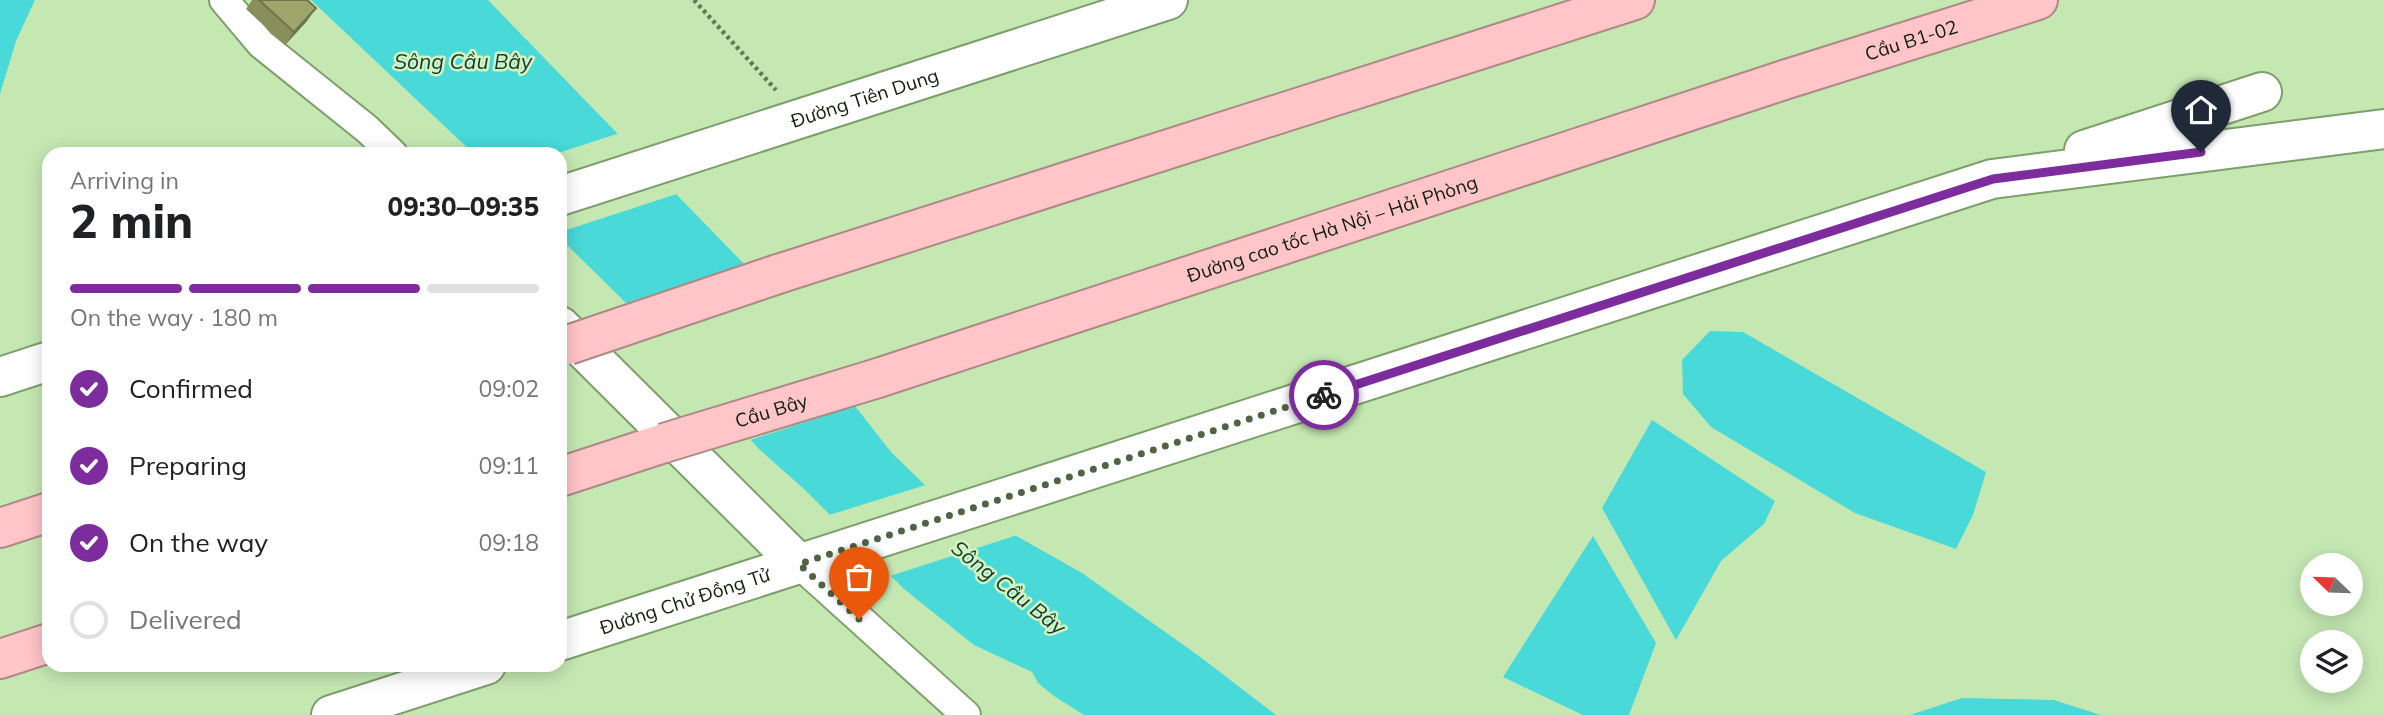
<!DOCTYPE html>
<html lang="en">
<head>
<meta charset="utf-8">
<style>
  body { margin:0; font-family:Mulish,sans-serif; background:#f2f2f2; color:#202124; height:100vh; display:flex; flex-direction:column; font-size:26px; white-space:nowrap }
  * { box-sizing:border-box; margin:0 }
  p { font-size:23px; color:#757577 }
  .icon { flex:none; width:38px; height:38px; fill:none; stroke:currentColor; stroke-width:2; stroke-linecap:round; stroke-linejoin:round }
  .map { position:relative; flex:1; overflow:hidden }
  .sheet { position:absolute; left:42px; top:147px; width:525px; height:525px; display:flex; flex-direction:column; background:#fff; border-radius:21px; box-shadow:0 4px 18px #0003 }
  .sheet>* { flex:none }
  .needle { width:46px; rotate:293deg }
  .controls { position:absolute; left:2300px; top:553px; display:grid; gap:14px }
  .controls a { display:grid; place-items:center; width:63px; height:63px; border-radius:50%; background:#fff; box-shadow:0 4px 18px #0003; font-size:35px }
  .pin { position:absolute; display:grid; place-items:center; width:60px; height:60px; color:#fff; margin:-72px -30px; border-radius:50% 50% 50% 0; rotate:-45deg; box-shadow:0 0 7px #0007 }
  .pin .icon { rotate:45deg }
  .courier { position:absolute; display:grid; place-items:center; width:70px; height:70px; margin:-35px; border:5px solid #7d2c9d; border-radius:50%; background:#fff; color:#222; box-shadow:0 2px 9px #0007 }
  .summary em { font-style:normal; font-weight:800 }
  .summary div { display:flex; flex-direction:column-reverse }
  .summary { display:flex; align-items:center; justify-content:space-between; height:119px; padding:0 28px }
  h1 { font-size:46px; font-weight:800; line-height:52px }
  .bar { display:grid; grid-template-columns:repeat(4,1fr); gap:10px 7px; align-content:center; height:84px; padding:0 28px }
  .bar i { height:9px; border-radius:5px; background:#e0e0e0 }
  .bar .current { background:#7d2c9d }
  .bar p { grid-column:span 4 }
  ol { padding:0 28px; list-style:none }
  li { display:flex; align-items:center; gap:21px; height:77px }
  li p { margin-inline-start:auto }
  li .icon { padding:7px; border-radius:50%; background:#7d2c9d; color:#fff; stroke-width:4 }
  li:last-child { color:#757577 }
  li i { width:38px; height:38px; border:4px solid #e0e0e0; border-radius:50% }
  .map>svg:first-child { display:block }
</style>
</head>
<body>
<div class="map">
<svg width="2384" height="715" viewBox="0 0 2384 715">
  <rect width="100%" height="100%" fill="#c5e8b3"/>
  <path fill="#48d9d8" d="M0,0H35L16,41L0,94Z
    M311,0H488L744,264L891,452L964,523L995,524L1082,573L1199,656L1276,715H1084L1054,696L1038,683L1032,672L974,645L904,589L804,489L759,449L625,302L560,238V154H474Z
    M1710,331L1743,332L1986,472L1973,515L1956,549L1855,513L1711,427L1683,394L1682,360Z
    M1652,420L1775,501L1764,524L1721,561L1676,640L1602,508Z
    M1593,536L1656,643L1629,715H1583L1503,677Z
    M1962,698L2054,700L2101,715H1910Z"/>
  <path fill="#c5e8b3" d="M620,133L680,193L560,232V154H555Z
    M748,264L858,405L747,441L623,304Z
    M929,484L966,520L996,521L1020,534L887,577L826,516Z"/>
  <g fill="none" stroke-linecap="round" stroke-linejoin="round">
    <defs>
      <path id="minor" d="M224,0L261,44L367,129L393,154
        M799,564L966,715"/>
      <g id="secondary">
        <path d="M2084,150L2262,92"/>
        <path id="s1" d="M560,196L1168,0"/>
        <path d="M560,326L799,564"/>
        <path d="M0,377L49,361"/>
        <path id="s2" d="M560,641L1992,179L2384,129"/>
        <path d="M331,715L486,665"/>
      </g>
      <g id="motorway">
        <path d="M778,274L1635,0"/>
        <path id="s3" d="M878,378L1784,80L2038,0"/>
        <path d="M560,477L664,443"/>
        <path d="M0,528L49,512"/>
        <path d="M0,659L49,643"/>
      </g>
    </defs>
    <use href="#minor" stroke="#7e9e6c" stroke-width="32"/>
    <use href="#secondary" stroke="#7e9e6c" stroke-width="42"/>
    <use href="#motorway" stroke="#ac8a85" stroke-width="42"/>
    <path stroke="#627956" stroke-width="4.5" stroke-dasharray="3.5 3.5" stroke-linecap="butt" d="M694,0L776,90"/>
    <use href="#minor" stroke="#fff" stroke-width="28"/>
    <use href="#secondary" stroke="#fff" stroke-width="38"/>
    <use href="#motorway" stroke="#ffc5c8" stroke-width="38"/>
    <defs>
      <g id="motorway-bridge">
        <path d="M568,345L778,274"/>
        <path id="s4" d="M664,443L878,378"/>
      </g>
    </defs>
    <use href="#motorway-bridge" stroke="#ac8a85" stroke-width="42" stroke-linecap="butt"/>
    <use href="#motorway-bridge" stroke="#ffc5c8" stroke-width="38"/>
  </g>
  <path fill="#888f5d" d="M252,0H307V21L285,45L246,9Z"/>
  <path fill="#6f744c" d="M316,8L307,21L285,45L294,32Z"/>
  <path fill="#9ea66c" stroke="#6f744c" stroke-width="2" d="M259,0H307L316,8L294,32Z"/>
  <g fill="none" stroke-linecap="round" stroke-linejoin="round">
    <path stroke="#506444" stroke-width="7" stroke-dasharray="0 12.6" d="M859,619L799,564L1324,395"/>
    <path stroke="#7d2c9d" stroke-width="9" d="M1324,395L1993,179L2201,152"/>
  </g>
  <g text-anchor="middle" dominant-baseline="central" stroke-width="5" stroke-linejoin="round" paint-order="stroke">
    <g font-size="19" fill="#111d09" stroke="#d2f5c0">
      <text stroke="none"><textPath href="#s3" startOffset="1087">Cầu B1-02</textPath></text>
      <text stroke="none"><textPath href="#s1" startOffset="320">Đường Tiên Dung</textPath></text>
      <text stroke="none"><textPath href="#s3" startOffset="478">Đường cao tốc Hà Nội – Hải Phòng</textPath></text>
      <text stroke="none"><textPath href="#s4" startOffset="112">Cầu Bây</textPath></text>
      <text stroke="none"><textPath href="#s2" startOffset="131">Đường Chử Đồng Tử</textPath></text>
    </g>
    <g font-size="21" font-style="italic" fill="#183636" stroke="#d2f5c0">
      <text x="463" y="61">Sông Cầu Bây</text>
      <text transform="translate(1009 587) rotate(38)">Sông Cầu Bây</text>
    </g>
  </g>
</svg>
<div class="controls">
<a><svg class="needle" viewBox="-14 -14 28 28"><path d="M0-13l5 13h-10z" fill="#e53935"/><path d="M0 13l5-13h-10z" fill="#757577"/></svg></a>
<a><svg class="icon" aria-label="layers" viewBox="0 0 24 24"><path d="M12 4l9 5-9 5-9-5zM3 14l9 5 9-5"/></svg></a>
</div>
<div class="pin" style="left:859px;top:619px;background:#ea580c"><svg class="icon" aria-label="bag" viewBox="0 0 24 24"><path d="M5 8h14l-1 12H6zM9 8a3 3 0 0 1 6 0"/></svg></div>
<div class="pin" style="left:2201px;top:152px;background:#1f2937"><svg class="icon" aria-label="home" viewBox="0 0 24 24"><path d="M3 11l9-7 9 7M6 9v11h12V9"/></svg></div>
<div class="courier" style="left:1324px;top:395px"><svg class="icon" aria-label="bike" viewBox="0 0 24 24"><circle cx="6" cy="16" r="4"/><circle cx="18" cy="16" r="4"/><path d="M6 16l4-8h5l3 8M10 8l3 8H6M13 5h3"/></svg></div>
<section class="sheet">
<div class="summary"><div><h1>2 min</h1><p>Arriving in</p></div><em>09:30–09:35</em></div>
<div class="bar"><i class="current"></i><i class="current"></i><i class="current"></i><i></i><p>On the way · 180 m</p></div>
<ol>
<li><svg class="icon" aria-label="check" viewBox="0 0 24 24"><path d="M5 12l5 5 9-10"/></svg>Confirmed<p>09:02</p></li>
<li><svg class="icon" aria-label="check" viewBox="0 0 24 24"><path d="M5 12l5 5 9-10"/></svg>Preparing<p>09:11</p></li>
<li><svg class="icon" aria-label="check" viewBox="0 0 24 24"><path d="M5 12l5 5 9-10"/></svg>On the way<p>09:18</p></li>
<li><i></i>Delivered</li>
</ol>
</section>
</div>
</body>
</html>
